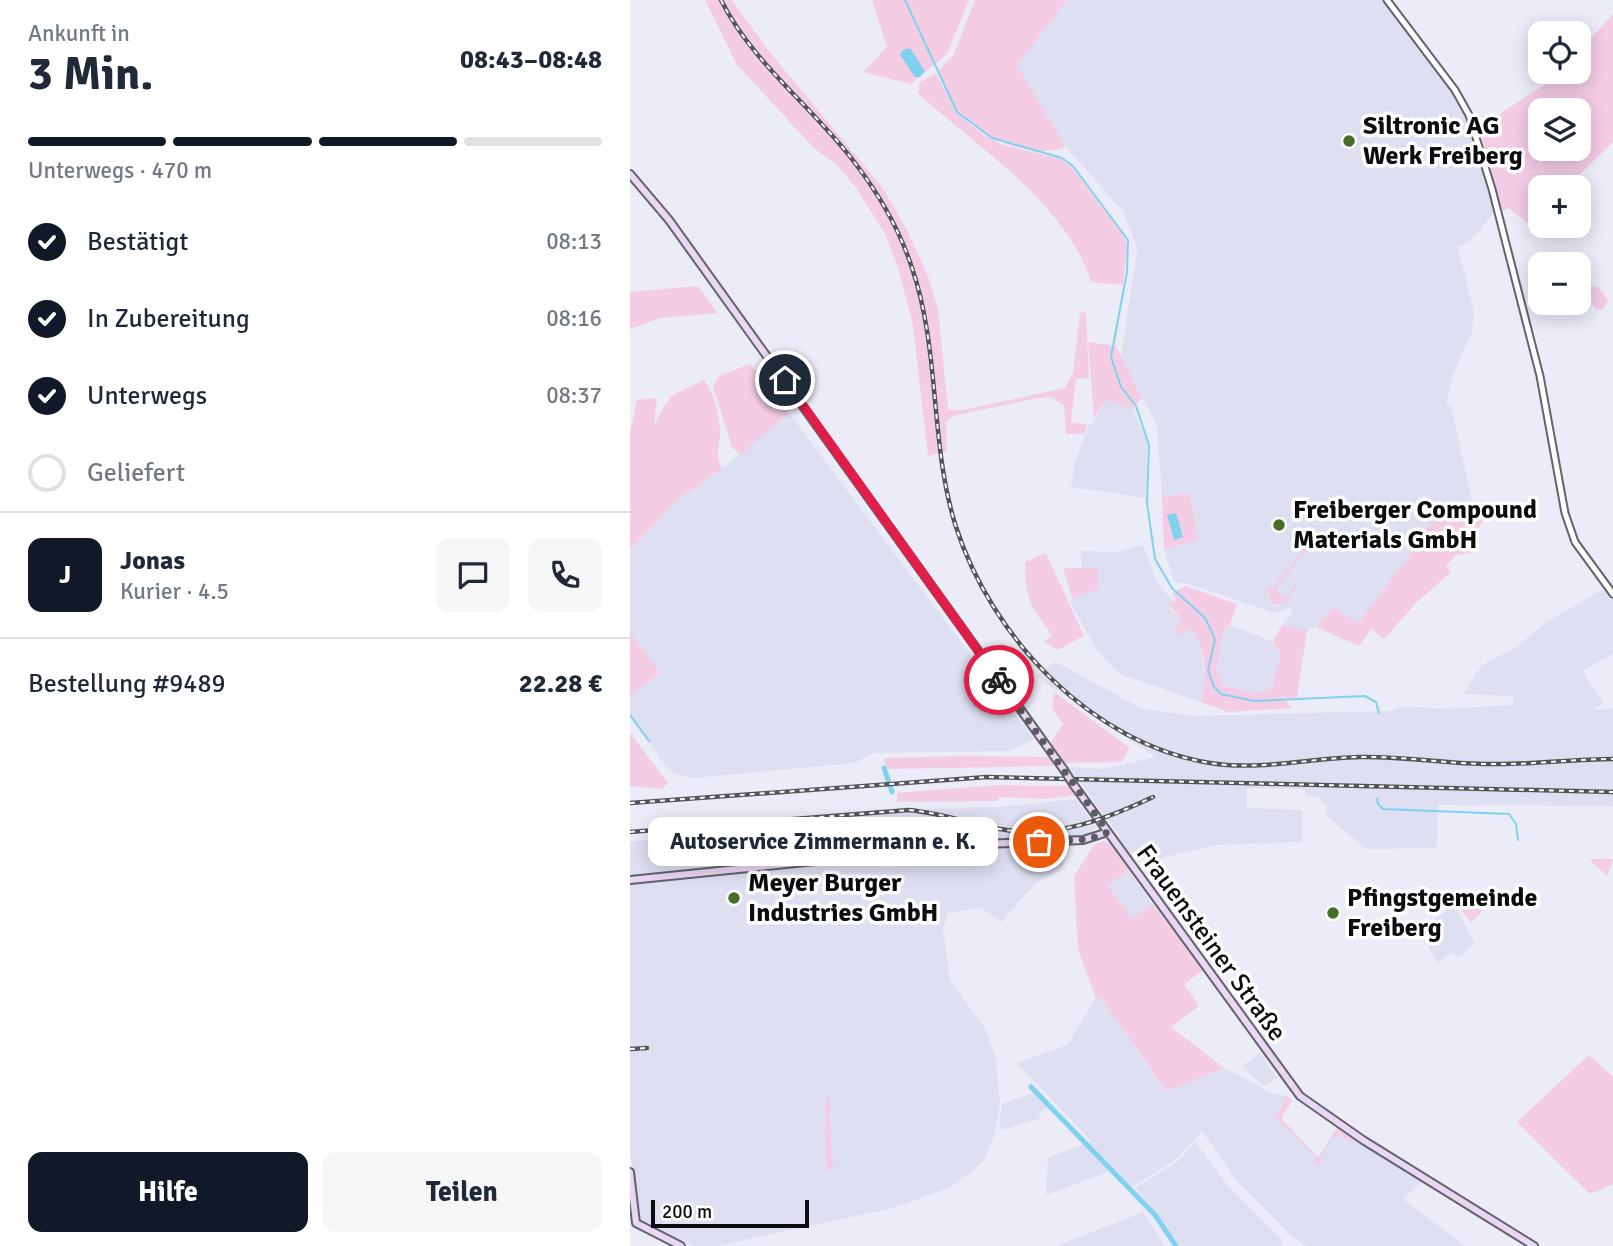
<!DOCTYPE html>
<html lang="de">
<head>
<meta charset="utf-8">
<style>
  body { margin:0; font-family:Signika,sans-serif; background:#f6f6f7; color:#1f2937; height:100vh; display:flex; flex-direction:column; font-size:26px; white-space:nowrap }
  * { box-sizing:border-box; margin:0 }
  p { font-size:23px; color:#747a83 }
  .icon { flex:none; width:38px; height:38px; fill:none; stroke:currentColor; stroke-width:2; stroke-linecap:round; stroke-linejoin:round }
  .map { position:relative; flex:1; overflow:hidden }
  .panel { display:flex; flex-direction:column; background:#fff; width:630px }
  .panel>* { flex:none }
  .controls { position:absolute; left:898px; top:21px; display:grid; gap:14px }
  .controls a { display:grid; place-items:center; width:63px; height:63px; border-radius:14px; background:#fff; box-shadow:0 4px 18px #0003; font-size:35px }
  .scale { position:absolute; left:21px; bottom:18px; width:158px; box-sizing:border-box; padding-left:7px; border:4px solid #0d0d11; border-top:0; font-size:19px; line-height:24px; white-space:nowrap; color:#0d0d11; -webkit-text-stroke:5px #fff; paint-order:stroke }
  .pin { position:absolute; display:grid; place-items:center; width:60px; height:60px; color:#fff; margin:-30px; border:4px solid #fff; border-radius:50%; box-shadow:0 2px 7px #0007 }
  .courier { position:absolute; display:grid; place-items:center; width:70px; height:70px; margin:-35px; border:5px solid #e11d48; border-radius:50%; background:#fff; color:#222; box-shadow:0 2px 9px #0007 }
  .bubble { position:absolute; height:49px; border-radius:14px; background:#fff; box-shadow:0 4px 18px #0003; font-size:23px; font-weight:800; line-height:49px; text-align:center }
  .headline em { font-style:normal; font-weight:800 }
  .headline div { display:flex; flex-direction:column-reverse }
  .headline { display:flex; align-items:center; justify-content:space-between; height:119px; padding:0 28px }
  h1 { font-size:46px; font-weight:800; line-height:52px }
  .bar { display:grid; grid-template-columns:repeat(4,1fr); gap:10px 7px; align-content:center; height:84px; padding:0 28px }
  .bar i { height:9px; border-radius:5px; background:#e0e1e3 }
  .bar .on { background:#111827 }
  .bar p { grid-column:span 4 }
  .line { display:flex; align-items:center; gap:18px; padding:0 28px; border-top:2px solid #e0e1e3 }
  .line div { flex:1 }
  .round { display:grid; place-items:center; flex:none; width:74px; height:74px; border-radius:14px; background:#f6f6f7 }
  ol { padding:0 28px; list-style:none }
  li { display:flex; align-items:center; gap:21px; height:77px }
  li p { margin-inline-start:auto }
  li .icon { padding:7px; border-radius:50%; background:#111827; color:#fff; stroke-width:4 }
  li:last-child { color:#747a83 }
  li i { width:38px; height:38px; border:4px solid #e0e1e3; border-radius:50% }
  .cta { display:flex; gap:14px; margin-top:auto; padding:14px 28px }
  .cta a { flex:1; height:80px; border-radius:14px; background:#111827; color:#fff; font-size:28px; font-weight:800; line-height:80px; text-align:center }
  .cta a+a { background:#f6f6f7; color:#1f2937 }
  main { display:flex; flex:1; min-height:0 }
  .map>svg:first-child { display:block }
</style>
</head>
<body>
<main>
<section class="panel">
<div class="headline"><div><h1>3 Min.</h1><p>Ankunft in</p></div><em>08:43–08:48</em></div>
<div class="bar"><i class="on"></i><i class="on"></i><i class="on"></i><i></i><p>Unterwegs · 470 m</p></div>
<ol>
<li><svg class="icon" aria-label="check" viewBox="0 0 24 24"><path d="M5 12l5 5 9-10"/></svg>Bestätigt<p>08:13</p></li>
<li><svg class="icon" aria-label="check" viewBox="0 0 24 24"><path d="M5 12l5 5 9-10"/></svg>In Zubereitung<p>08:16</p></li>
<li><svg class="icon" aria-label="check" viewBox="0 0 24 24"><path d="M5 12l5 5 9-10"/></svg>Unterwegs<p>08:37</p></li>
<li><i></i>Geliefert</li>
</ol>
<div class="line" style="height:126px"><b class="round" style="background:#111827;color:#fff">J</b><div><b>Jonas</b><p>Kurier · 4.5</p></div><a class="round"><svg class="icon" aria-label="chat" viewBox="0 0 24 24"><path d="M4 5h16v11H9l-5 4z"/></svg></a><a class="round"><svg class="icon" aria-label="phone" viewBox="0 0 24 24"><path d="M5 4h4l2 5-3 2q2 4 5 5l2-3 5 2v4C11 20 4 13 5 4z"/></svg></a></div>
<div class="line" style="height:91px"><div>Bestellung #9489</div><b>22.28 €</b></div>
<div class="cta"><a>Hilfe</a><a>Teilen</a></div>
</section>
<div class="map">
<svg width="983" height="1246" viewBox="0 0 983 1246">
  <rect width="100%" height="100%" fill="#ebecf7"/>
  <path fill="#dedff1" d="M437,0H756L831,103L837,117L869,214L862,215L839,242L828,247L844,310L842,332L823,374L816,404L821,406L825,423L844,511L792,532L785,548L728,623L703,607L686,627L677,630L652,625L662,612L661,607L645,613L559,584L544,582L534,549L568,540L559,493L532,497L527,425L491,357L507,249L493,211L436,147L387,65Z
    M475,400L502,409L517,441L516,498L441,487L444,466L459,424L462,425Z
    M159,413L404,739L379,751L242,753L225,763L63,778L44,774L35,765L0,714V696L30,673L0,631V550L47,500L92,469Z
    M513,545L528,584L543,601L539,604L542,611L552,621L544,630L559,627L570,641L575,688L571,702L490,674L468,652L440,602L442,598L469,588L452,570L450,551L488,552Z
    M983,580V654L952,670L973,703L962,710L983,709V806L808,805L807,848L736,849L695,814L698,808L689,797L677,796L674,789L617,788V808L672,810V842L586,845L527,859L513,850L499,854L487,833L439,767L474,769L525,757L406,676L425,662L513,709L564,716L761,711L775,706L816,709L883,705V696L833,694L852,665L887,647L912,625L975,588Z
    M600,625L643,642L651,654L643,681L644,689L625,693L593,686L586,671L593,631Z
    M446,799L466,828L455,837L444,838L431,846L433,865L429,871L405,883L372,922L351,908L318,913L313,929L320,981L355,1028L366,1060L370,1104L365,1134L356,1157L342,1172L318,1188L263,1208L87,1246H64L11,1221L0,1152V842L296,809L369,807Z
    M499,870L523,905L502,919L478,884Z
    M825,906L845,944L828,957L823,952L807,963L789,929Z
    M466,998H471L535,1091L594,1068L642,1093L657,1096L662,1101L651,1118L688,1158L707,1128L793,1181L773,1199L835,1246H676L659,1234L607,1181L572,1131L547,1159L502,1187L485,1169L416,1195L418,1158L461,1141L387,1063L437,1045Z
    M630,1053L647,1078L633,1086L612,1066Z
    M403,1093L416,1107L409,1115L411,1118L372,1130L369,1122L372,1104Z
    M565,1142L599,1187L651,1239L652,1246H550L506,1188L548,1161Z
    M513,1212L535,1246H427Z"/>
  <path fill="#f4cce4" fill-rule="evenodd" d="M75,0H102L137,49L252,187L278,232L298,276L308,309L318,410H333L435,388L443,373L450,313L456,312L459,378L446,379L441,423L457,424L454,434H436L434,405L421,397L408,398L322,416L316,423L317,451L298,456L283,325L268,267L255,234L227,189L207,165L185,149L107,65Z
    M242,0H339L317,54L281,84L233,72L257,47Z
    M345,0H437L387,65L436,147C399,161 348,136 324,106C316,98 313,82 308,71L324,54Z
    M983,14V142L937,187H910V217L902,226L878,208L869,214L849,124L862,119L934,72H948L952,48ZM910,110H948V149H910Z
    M306,73L325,112L354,135L373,145L431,159L441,166L495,237L497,247L493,285L461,282C436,202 347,148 288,93L290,82Z
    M68,286L88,313L30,318L0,329V292Z
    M961,286L968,287L978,301L973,309L967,310L956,296Z
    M458,342L486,346L512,398L502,409L475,400L464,418Z
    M120,364L128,373L136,374L159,413L110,455L102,447L83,387L89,376Z
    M74,380C83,391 90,417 90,432C90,448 84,454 92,469L47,500L0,550V433L7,400L27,398L24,424L41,396Z
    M559,493L568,540L534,549L532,497Z
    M825,504L844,511L859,512L840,541L844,552L826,555L816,566L821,572L786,603L754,639L741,629L729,646L686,627L703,607L728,623L785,548L792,532Z
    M675,539L681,551L675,552L646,588L649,595L656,596L665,586L663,582L668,586L654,603L643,604L637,588L639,586L642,589L677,545L670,543Z
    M416,553L454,636L428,650L414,642L422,635C399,604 396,601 395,562Z
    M433,568H467L469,589L442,598Z
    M555,586L607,604L600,625L593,631L586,671L593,686L625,693L644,689L643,681L651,654L643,642L652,625L677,630L667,698H655L648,693L662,708L598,712L571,702C577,680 577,644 559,627L550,636L544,630L552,621L539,604L546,600L542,593Z
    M0,631L30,673L0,696Z
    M424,692L500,748L491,762L435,763L421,742L433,724L422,708Z
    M0,733L38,783L32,789L0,786Z
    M336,756L418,757L424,766L257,769L254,758Z
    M369,785L441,786L448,795L414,799L369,797L367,801L267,802V793Z
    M474,841L481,844L499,870L478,885L502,918L523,905L575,969L554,984L569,1006L541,1027L594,1068L536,1091L471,998H466L448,949L444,876L464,845Z
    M961,859H983L977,876L961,861Z
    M825,901H857L851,913L841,922Z
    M959,1055L983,1077V1184L960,1194L887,1122Z
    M197,1091L201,1108L199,1111L203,1169L197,1171L195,1109Z
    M657,1096L662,1101L651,1118L688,1158L707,1128L723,1138V1143L709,1135L707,1138L703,1136L689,1160L693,1162L687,1164L684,1160L686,1157L653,1125L650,1127L652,1123L649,1118L644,1120Z"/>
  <path fill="#7fd2ef" d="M280,48L295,71L290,77H285L270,55L273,50Z
    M546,513L553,537L544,540L537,515Z"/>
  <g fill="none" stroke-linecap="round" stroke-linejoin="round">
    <path stroke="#7fd2ef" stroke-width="2" d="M275,0L327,112L362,138L432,158L443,166L498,240L497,272L481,357L491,387L506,406L519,445L517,503L525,559L542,588L575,618L582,632L585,640L578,670L584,687L591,694L624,701L735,696L746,702L749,713
      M0,715L19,741
      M747,799L748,804L753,809L879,814L886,824L888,840"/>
    <path stroke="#7fd2ef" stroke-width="5" d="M254,768L262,792
      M401,1087L525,1215L546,1246"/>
    <defs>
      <path id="tertiary" d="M757,0L825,90L839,115L862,189L910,376L935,513L945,542L983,594"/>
      <path id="secondary" d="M0,174L39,220L434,770
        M443,784L670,1096L733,1140L904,1246
        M0,880L354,844L453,840L478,832
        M0,1172L6,1223L51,1246"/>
    </defs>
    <use href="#tertiary" stroke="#62636c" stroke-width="9"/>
    <use href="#secondary" stroke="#62636c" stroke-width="10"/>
    <use href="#tertiary" stroke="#fff" stroke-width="5"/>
    <use href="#secondary" stroke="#e9d7f4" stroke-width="6"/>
    <defs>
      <path id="rail" d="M91,0C123,64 183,107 225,163C248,193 269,229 281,265C311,350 299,442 326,527C362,638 462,744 580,763C630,771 680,758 730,757C774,756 817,764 860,764C901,765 942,759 983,759
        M0,803L357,777L983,792
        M0,832L279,810C310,813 339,823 370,829C425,839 474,820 523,797
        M0,1049L17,1048"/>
    </defs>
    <use href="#rail" stroke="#53545a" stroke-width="4.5"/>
    <use href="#rail" stroke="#fff" stroke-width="2" stroke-dasharray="5" stroke-linecap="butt"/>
    <defs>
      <path id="secondary-bridge" d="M434,770L443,784"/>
    </defs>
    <use href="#secondary-bridge" stroke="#62636c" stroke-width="10" stroke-linecap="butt"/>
    <use href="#secondary-bridge" stroke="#e9d7f4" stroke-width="6"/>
  </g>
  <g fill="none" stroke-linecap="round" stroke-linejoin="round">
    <path stroke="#5b5b62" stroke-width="7" stroke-dasharray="0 12.6" d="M369,680L478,832L460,839L409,842"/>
    <path stroke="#e11d48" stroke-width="9" d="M155,380L369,680"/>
  </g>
  <g fill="#486d26" stroke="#fff" stroke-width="2.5">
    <circle cx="719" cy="141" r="7"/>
    <circle cx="649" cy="525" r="7"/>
    <circle cx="104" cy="898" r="7"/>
    <circle cx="703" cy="913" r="7"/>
  </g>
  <g text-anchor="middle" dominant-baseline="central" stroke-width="7" stroke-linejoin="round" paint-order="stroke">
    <g font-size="26" font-weight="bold" fill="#0d0d11" stroke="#fff" text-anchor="start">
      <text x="733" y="126">Siltronic AG<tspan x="733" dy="30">Werk Freiberg</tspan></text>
      <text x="663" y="510">Freiberger Compound<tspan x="663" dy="30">Materials GmbH</tspan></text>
      <text x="118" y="883">Meyer Burger<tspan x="118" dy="30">Industries GmbH</tspan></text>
      <text x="717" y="898">Pfingstgemeinde<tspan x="717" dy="30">Freiberg</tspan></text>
    </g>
    <g font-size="26" fill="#0d0d11" stroke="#fff">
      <text transform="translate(581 943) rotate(54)">Frauensteiner Straße</text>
    </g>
  </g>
</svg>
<div class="controls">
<a><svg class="icon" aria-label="locate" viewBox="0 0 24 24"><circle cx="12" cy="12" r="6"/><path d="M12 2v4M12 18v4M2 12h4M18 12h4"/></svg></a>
<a><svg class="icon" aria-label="layers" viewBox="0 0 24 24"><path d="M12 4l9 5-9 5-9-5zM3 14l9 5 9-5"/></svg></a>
<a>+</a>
<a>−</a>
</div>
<div class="scale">200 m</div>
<div class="pin" style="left:409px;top:842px;background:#ea580c"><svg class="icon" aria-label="bag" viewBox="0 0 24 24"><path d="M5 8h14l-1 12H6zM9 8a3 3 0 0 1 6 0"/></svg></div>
<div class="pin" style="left:155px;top:380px;background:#1f2937"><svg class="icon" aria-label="home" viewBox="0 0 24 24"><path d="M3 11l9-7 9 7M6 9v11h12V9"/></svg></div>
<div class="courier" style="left:369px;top:680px"><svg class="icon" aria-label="bike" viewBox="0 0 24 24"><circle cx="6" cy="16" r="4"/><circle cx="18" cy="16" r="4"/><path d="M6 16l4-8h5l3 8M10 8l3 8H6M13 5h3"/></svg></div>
<div class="bubble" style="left:18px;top:817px;width:350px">Autoservice Zimmermann e. K.</div>
</div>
</main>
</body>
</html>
